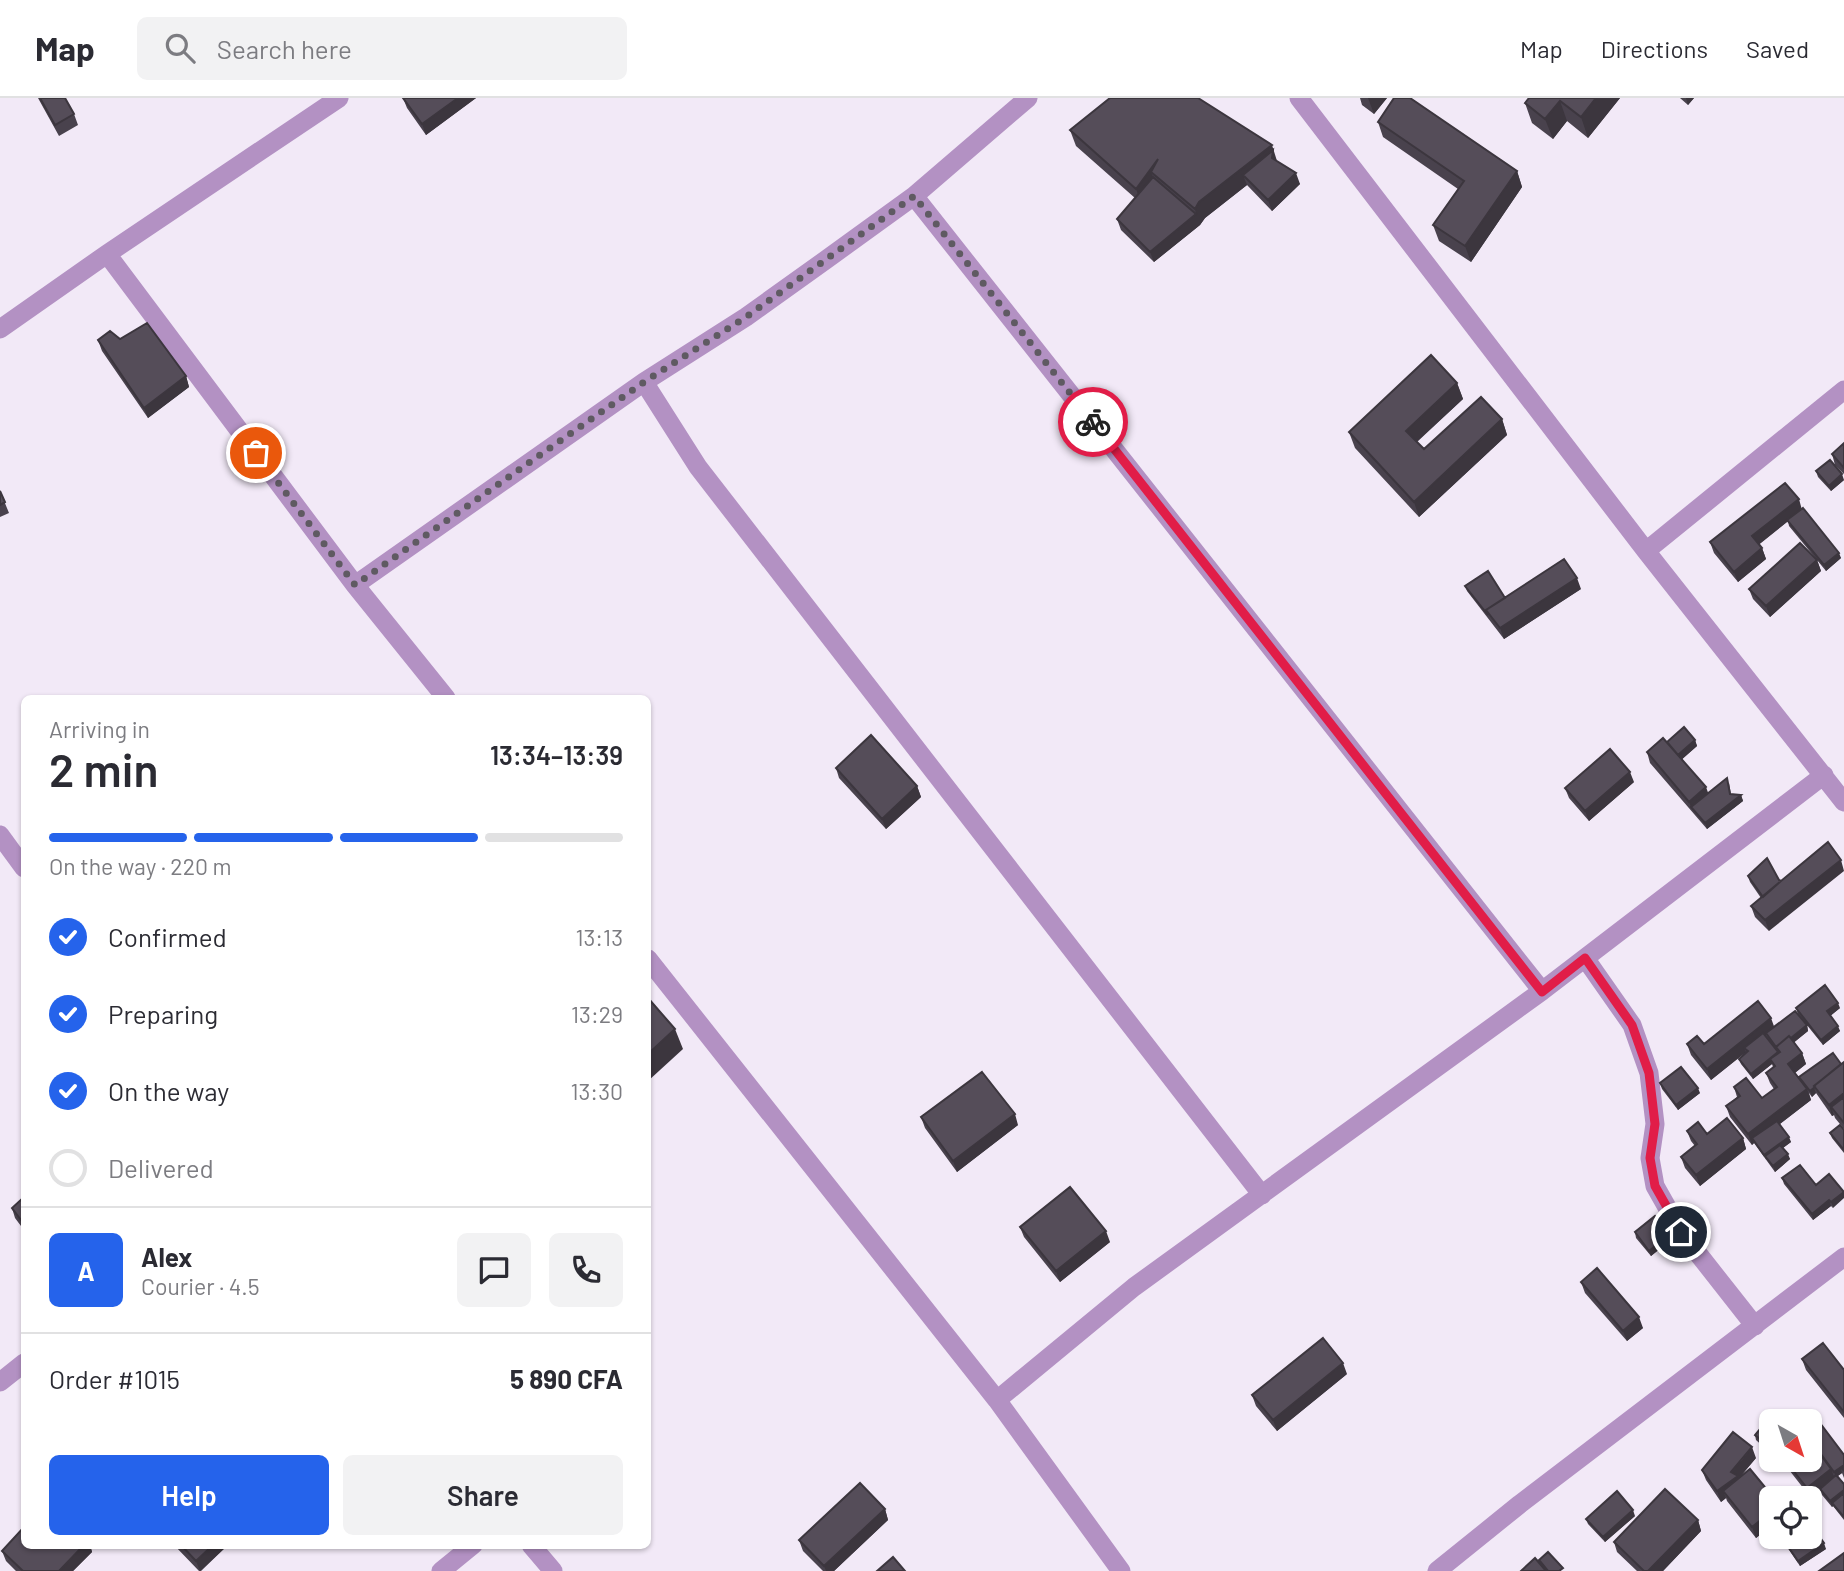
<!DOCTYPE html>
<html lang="en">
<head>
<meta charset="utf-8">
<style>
  body { margin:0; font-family:Barlow,sans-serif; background:#f2f2f3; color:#2b2b33; height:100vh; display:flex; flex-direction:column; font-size:26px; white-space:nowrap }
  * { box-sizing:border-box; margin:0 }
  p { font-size:23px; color:#7c7c81 }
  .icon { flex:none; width:38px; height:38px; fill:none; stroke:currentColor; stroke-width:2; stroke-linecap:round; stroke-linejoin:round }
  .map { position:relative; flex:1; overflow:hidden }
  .drawer { position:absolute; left:21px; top:597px; width:630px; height:854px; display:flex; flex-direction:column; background:#fff; border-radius:10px; box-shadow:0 2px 5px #0004 }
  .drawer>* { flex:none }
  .needle { width:46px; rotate:141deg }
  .tools { position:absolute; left:1759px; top:1311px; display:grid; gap:14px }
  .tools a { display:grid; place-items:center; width:63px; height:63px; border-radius:10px; background:#fff; box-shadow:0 2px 5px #0004; font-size:35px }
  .pin { position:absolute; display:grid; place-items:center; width:60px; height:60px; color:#fff; margin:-30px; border:4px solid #fff; border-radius:50%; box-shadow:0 2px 7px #0007 }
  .courier { position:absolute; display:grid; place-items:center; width:70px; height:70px; margin:-35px; border:5px solid #e11d48; border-radius:50%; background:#fff; color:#222; box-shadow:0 2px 9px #0007 }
  .summary em { font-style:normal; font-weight:600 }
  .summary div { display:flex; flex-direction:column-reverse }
  .summary { display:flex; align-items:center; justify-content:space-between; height:119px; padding:0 28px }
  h1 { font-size:46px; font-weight:600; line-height:52px }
  .bar { display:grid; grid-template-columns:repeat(4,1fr); gap:10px 7px; align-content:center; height:84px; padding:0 28px }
  .bar i { height:9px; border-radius:5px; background:#e1e1e2 }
  .bar .active { background:#2563eb }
  .bar p { grid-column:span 4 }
  .line { display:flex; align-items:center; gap:18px; padding:0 28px; border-top:2px solid #e1e1e2 }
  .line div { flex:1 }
  .round { display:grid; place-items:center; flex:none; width:74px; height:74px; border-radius:10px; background:#f2f2f3 }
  ol { padding:0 28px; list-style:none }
  li { display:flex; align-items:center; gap:21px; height:77px }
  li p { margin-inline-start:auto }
  li .icon { padding:7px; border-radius:50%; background:#2563eb; color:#fff; stroke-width:4 }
  li:last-child { color:#7c7c81 }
  li i { width:38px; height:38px; border:4px solid #e1e1e2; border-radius:50% }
  .button { display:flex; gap:14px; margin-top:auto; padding:14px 28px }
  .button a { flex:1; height:80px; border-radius:10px; background:#2563eb; color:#fff; font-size:28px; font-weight:600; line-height:80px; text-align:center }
  .button a+a { background:#f2f2f3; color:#2b2b33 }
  header { display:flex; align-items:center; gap:42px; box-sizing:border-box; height:98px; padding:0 35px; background:#fff; border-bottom:2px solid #e1e1e2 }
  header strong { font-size:33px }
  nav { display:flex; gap:38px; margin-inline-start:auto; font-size:24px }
  .search { width:490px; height:63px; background:#f2f2f3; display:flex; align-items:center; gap:18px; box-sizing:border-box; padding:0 24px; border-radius:10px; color:#7c7c81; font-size:26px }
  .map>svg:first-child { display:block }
</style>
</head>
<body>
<header>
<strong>Map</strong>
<div class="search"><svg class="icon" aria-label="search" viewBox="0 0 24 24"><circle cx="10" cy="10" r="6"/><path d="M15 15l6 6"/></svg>Search here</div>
<nav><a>Map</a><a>Directions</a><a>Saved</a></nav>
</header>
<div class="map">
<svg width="1844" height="1473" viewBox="0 0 1844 1473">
  <rect width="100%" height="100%" fill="#f2e9f7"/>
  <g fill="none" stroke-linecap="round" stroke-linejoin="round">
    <path stroke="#b391c3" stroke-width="19" d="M1299,0L1646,453L1844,704
      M914,98L1542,893
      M107,156L355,487L446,600
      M0,231L107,156L339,0
      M644,284L698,369L1262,1097
      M1646,453L1844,292
      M355,487L644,284L746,219L827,161L914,98L1028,0
      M0,737L24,770
      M1585,860L1632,927L1649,975L1655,1026L1650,1060L1655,1088L1681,1134L1755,1228
      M648,861L997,1302L1121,1473
      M0,1284L24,1265
      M997,1302L1134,1189L1542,893L1824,677
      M531,1447L553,1473
      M441,1473L473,1447
      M1437,1473L1520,1406L1844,1159"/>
  </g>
  <path fill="#49424d" d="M38,0H65L74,16L78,27L59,38Z
    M403,0H476L426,37L407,10Z
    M1360,0H1387L1374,16L1362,7Z
    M1529,0H1620L1588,40L1567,23L1553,41L1532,25L1525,5Z
    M1680,0H1694L1688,7Z
    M1378,24L1517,73L1522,89L1471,164L1439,143L1433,127L1458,91L1383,39Z
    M1070,32L1277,63L1300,86L1272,113L1247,87L1205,120L1200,127L1154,164L1121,132L1117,121L1135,100L1076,48Z
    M120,241L186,278L189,289L148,320L102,253L98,242Z
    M1457,285L1463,301L1417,344L1424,351L1502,321L1507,337L1419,419L1355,350L1349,334Z
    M1844,345V376L1835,367L1832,356Z
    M1816,373L1844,382L1831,393L1818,379Z
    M0,393L9,415L0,419Z
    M1802,411L1841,460L1826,473L1789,428L1788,423L1759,446L1762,450L1766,461L1738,484L1714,455L1710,444Z
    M1817,462L1821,473L1770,519L1753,501L1749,491Z
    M1465,488L1505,500L1581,491L1504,541L1467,493Z
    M1695,642L1697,648L1682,661L1708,695L1729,685L1731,696L1741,697L1743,703L1707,731L1650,665L1647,654L1667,644Z
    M836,670L917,688L921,699L886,731L839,680Z
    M1634,684L1589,723L1569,700L1565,690Z
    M1767,760L1769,833L1755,819L1751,808L1761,800L1750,784L1748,778Z
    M1796,910H1840L1830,918L1840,933L1823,947L1798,916Z
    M1807,927L1808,933L1794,944L1802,955L1806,966L1795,975L1800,981L1841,966L1844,964V1031L1835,1020L1834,1017L1832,1018L1816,995L1812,999L1809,995L1811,1002L1780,1026L1791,1044L1783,1050L1790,1061L1775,1074L1754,1045L1752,1047L1730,1019L1726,1008L1737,999L1734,989L1762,1000L1774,991L1770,985L1766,975L1773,969L1772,966L1753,981L1741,966L1739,961L1746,954L1711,982L1691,957L1687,946H1704L1774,928Z
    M1660,985L1700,995L1678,1012L1662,991Z
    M921,1019L1018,1027L957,1074L925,1030Z
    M1844,1032V1055L1832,1040L1830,1035Z
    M1687,1033L1743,1040L1746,1051L1700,1088L1685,1070L1681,1059L1695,1048L1691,1043Z
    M1829,1076L1833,1110L1831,1108L1813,1122L1784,1086L1782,1080L1816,1087Z
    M24,1099V1132L15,1120L12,1110Z
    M1020,1129L1110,1144L1060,1184L1024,1139Z
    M1635,1134L1670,1136L1672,1141L1651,1158L1636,1140Z
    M1581,1184L1643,1230L1627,1243L1585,1195Z
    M1802,1261L1844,1272V1320L1806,1272Z
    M1347,1276L1277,1333L1256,1308L1252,1297Z
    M1765,1325L1767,1352L1756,1342L1755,1337Z
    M1844,1357V1380L1842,1375L1838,1378L1844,1386V1422L1833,1408L1832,1409L1822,1397L1820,1393L1811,1400L1786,1368L1783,1362H1810Z
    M1756,1360L1740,1379L1771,1400V1428L1756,1440L1727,1403L1726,1400L1721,1404L1706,1382L1702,1372Z
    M885,1411L888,1422L834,1473H823L803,1453L799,1442Z
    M1635,1418L1605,1444L1588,1426L1586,1421Z
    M1698,1422L1701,1433L1663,1473H1637L1617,1454L1614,1444Z
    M1778,1438H1810L1826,1451L1800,1468L1787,1449L1786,1445L1784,1446Z
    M24,1447H90L92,1454L73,1473H16L6,1463L2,1453Z
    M174,1447H228L201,1473H199Z"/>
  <path fill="#3c363e" d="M458,0H476L426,37L422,26Z
    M1368,0H1387L1374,16Z
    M1596,0H1620L1588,40L1581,19Z
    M1686,0H1694L1688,7Z
    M1560,3L1567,23L1553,41L1545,21Z
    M1272,47L1277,63L1243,77L1247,87L1205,120L1200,127L1154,164L1150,154L1196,116L1195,111L1199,104Z
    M1158,61L1151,74L1156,87L1142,107L1136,91Z
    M1517,73L1522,89L1471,164L1465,148Z
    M1296,75L1300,86L1272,113L1268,102Z
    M186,278L189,289L148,320L144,310Z
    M1457,285L1463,301L1412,348L1406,333Z
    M1502,321L1507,337L1419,419L1414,404Z
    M1842,376L1844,382L1831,393L1829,388Z
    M1799,401L1802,412L1756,449L1752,438Z
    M1762,450L1766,461L1738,484L1734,474Z
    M1839,455L1841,460L1826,473L1824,467Z
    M1817,462L1821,473L1770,519L1766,508Z
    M1577,480L1581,491L1504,541L1500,530Z
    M1695,642L1697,648L1679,664L1677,659Z
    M1630,674L1634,684L1589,723L1585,713Z
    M917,688L921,699L886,731L882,721Z
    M1706,689L1710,700L1691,709L1689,704Z
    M1741,697L1743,703L1707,731L1705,725Z
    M1841,762L1844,773L1769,833L1765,822Z
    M1838,905L1840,910L1829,919L1827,913Z
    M1771,920L1775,931L1766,935V938L1747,953L1744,950L1746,954L1711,982L1707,971Z
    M1807,927L1808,933L1780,956L1778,951Z
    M1838,928L1840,933L1823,947L1821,942Z
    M675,931L683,951L648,983V956Z
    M1778,954L1780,959L1770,961L1772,966L1753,981L1751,976Z
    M1802,955L1806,966L1792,977L1788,966Z
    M1698,990L1700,995L1678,1012L1676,1007Z
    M1814,990L1816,995L1812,999L1810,993Z
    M1807,991L1811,1002L1755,1045L1752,1040L1754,1045L1752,1047L1748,1036Z
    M1844,995V1008L1831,1009L1834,1017L1832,1018L1829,1007Z
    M1015,1016L1018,1027L957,1074L953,1063Z
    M1789,1039L1791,1044L1768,1061L1765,1058L1766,1062L1764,1057Z
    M1743,1040L1746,1051L1700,1088L1696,1077Z
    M1788,1056L1790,1061L1775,1074L1773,1068Z
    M1844,1094V1100L1833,1110L1831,1104Z
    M1829,1102L1831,1108L1813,1122L1812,1116Z
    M1106,1133L1110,1144L1060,1184L1056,1173Z
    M1670,1136L1672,1141L1651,1158L1649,1153Z
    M1639,1219L1643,1230L1627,1243L1623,1233Z
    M1343,1265L1347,1276L1277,1333L1273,1322Z
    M1771,1340V1348L1767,1352L1766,1346Z
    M1752,1349L1756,1360L1739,1380L1723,1393L1726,1400L1721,1404L1717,1393Z
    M1844,1367V1374L1841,1371L1842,1375L1836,1379L1834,1374Z
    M1831,1371L1835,1381L1811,1400L1807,1390Z
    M1844,1392V1399L1832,1405L1833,1408L1832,1409L1830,1403Z
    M885,1411L888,1422L834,1473H826L824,1468Z
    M1633,1412L1635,1418L1605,1444L1603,1439Z
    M1771,1414V1428L1756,1440L1752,1429Z
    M1698,1422L1701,1433L1663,1473H1648Z
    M1785,1438H1794L1784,1446L1782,1441Z
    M1824,1445L1826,1451L1800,1468L1798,1463Z
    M84,1447H90L92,1454L73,1473H59Z
    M213,1447H228L200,1473L196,1463Z"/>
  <path fill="#554d59" stroke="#3c363e" stroke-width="2" d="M40,0H65L74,16L55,27Z
    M403,0H458L422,26Z
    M1110,0H1198L1272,47L1199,104L1195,111L1151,74L1158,61L1136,91L1070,32Z
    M1394,0H1410L1517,73L1465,148L1433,127L1464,83L1378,24Z
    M1529,0H1596L1581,19L1560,3L1545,21L1525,5Z
    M1273,52L1272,60L1296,75L1268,102L1243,77Z
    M1153,79L1196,116L1150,154L1117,121Z
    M147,225L186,278L144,310L98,242L110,233L120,241Z
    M1431,257L1457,285L1406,333L1424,351L1481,299L1502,321L1414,404L1349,334Z
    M1844,345V370L1832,356Z
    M1830,362L1842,376L1829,388L1816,373Z
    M1785,385L1799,401L1752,438L1762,450L1734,474L1710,444Z
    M0,393L5,404L0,407Z
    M1803,410L1839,455L1824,467L1787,422Z
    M1800,445L1817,462L1766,508L1749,491Z
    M1564,461L1577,480L1500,530L1486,512Z
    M1488,473L1505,500L1486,512L1488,517L1465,488Z
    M1684,629L1695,642L1678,657L1667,644Z
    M871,637L917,688L882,721L836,670Z
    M1663,640L1706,689L1689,704L1647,654Z
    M1610,651L1630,674L1585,713L1565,690Z
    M1727,680L1730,696L1741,697L1705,725L1691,709Z
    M1828,744L1841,762L1765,822L1751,808Z
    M1767,760L1779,782L1781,783L1763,799L1748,778Z
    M1825,887L1838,905L1827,913L1838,928L1821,942L1796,910Z
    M648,900L675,931L648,956Z
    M1758,903L1771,920L1707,971L1687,946L1697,938L1704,946Z
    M1795,913L1807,927L1791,940L1789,938L1776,949L1766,935Z
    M1763,935L1778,954L1751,976L1739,961L1748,953L1744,950Z
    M1789,938L1802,955L1788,966L1807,991L1748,1036L1726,1008L1740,998L1734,989L1746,980L1762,1000L1777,989L1766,975L1775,968L1770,961L1780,954L1776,949Z
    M1833,955L1841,966L1814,988L1815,989L1810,993L1799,979Z
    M1844,964V995L1829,1007L1814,988Z
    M1681,969L1698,990L1676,1007L1660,985Z
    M982,974L1015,1016L953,1063L921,1019Z
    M1844,999V1025L1831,1009Z
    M1727,1020L1743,1040L1696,1077L1681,1059L1697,1046L1687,1033L1698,1024L1707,1036Z
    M1777,1023L1789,1039L1764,1057L1752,1040Z
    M1840,1027L1844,1032V1052L1830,1035Z
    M1780,1047L1788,1056L1773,1068L1765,1058Z
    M1800,1067L1816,1087L1829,1076L1844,1094L1831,1104L1829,1102L1812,1116L1782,1080Z
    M1070,1089L1106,1133L1056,1173L1020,1129Z
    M24,1099V1126L12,1110Z
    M1655,1118L1670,1136L1649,1153L1635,1134Z
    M1597,1170L1639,1219L1623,1233L1581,1184Z
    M1323,1240L1343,1265L1273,1322L1252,1297Z
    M1823,1245L1844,1272V1314L1802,1261Z
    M1814,1317L1844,1357V1367L1834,1374L1810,1341V1323H1806Z
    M1765,1325L1771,1331V1340L1766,1346L1755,1337Z
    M1733,1334L1752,1349L1731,1374L1738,1378L1717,1393L1702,1372Z
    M1810,1342L1831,1371L1807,1390L1785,1362H1810Z
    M1750,1371L1774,1400H1771V1414L1752,1429L1723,1393Z
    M1836,1377L1844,1386V1392L1830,1403L1820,1391Z
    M860,1385L885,1411L824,1468L799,1442Z
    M1665,1391L1698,1422L1648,1473H1644L1614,1444Z
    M1617,1393L1633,1412L1603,1439L1586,1421Z
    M1844,1395V1419L1832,1405Z
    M1811,1427L1824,1445L1798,1463L1785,1444L1794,1438H1810V1428Z
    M24,1429V1447H84L59,1473H23L2,1453Z
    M181,1447H213L196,1463Z
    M1548,1454L1563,1470L1559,1473H1548L1539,1462Z
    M1844,1455V1473H1819Z
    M893,1459L905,1473H877Z
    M1535,1460L1546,1473H1521Z"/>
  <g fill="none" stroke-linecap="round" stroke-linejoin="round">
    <path stroke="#5f5a62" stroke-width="7" stroke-dasharray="0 12.6" d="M256,355L355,487L644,284L746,219L914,98L1093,324"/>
    <path stroke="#e11d48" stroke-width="9" d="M1093,324L1542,894L1585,860L1632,927L1649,975L1655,1026L1650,1060L1655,1088L1681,1134"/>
  </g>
</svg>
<div class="tools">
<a><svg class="needle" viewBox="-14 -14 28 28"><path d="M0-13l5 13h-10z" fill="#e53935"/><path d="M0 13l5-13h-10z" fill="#7c7c81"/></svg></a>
<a><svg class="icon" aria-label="locate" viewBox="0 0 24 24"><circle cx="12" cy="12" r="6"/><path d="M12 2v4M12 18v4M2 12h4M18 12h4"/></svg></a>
</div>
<div class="pin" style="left:256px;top:355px;background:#ea580c"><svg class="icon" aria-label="bag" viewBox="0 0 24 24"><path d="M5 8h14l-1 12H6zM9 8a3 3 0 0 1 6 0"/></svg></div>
<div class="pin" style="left:1681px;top:1134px;background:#1f2937"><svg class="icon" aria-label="home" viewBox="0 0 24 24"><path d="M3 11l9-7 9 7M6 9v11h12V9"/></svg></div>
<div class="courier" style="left:1093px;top:324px"><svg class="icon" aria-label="bike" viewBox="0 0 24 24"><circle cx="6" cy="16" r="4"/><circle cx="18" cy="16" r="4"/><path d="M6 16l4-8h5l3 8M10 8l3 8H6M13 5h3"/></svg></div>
<section class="drawer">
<div class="summary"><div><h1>2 min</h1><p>Arriving in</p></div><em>13:34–13:39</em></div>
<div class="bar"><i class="active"></i><i class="active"></i><i class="active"></i><i></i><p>On the way · 220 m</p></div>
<ol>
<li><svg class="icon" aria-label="check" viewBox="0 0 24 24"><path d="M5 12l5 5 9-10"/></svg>Confirmed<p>13:13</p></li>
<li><svg class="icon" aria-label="check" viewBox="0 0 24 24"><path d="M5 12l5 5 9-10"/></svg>Preparing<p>13:29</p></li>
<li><svg class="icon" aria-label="check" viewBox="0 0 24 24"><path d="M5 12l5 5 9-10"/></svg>On the way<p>13:30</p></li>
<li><i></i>Delivered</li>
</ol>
<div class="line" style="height:126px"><b class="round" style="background:#2563eb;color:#fff">A</b><div><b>Alex</b><p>Courier · 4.5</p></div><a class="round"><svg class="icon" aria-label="chat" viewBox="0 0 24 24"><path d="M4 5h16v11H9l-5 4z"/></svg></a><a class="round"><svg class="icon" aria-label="phone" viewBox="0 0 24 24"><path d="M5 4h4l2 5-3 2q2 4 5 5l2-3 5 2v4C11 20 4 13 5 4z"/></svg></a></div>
<div class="line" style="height:91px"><div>Order #1015</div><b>5 890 CFA</b></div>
<div class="button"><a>Help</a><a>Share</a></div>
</section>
</div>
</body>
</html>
